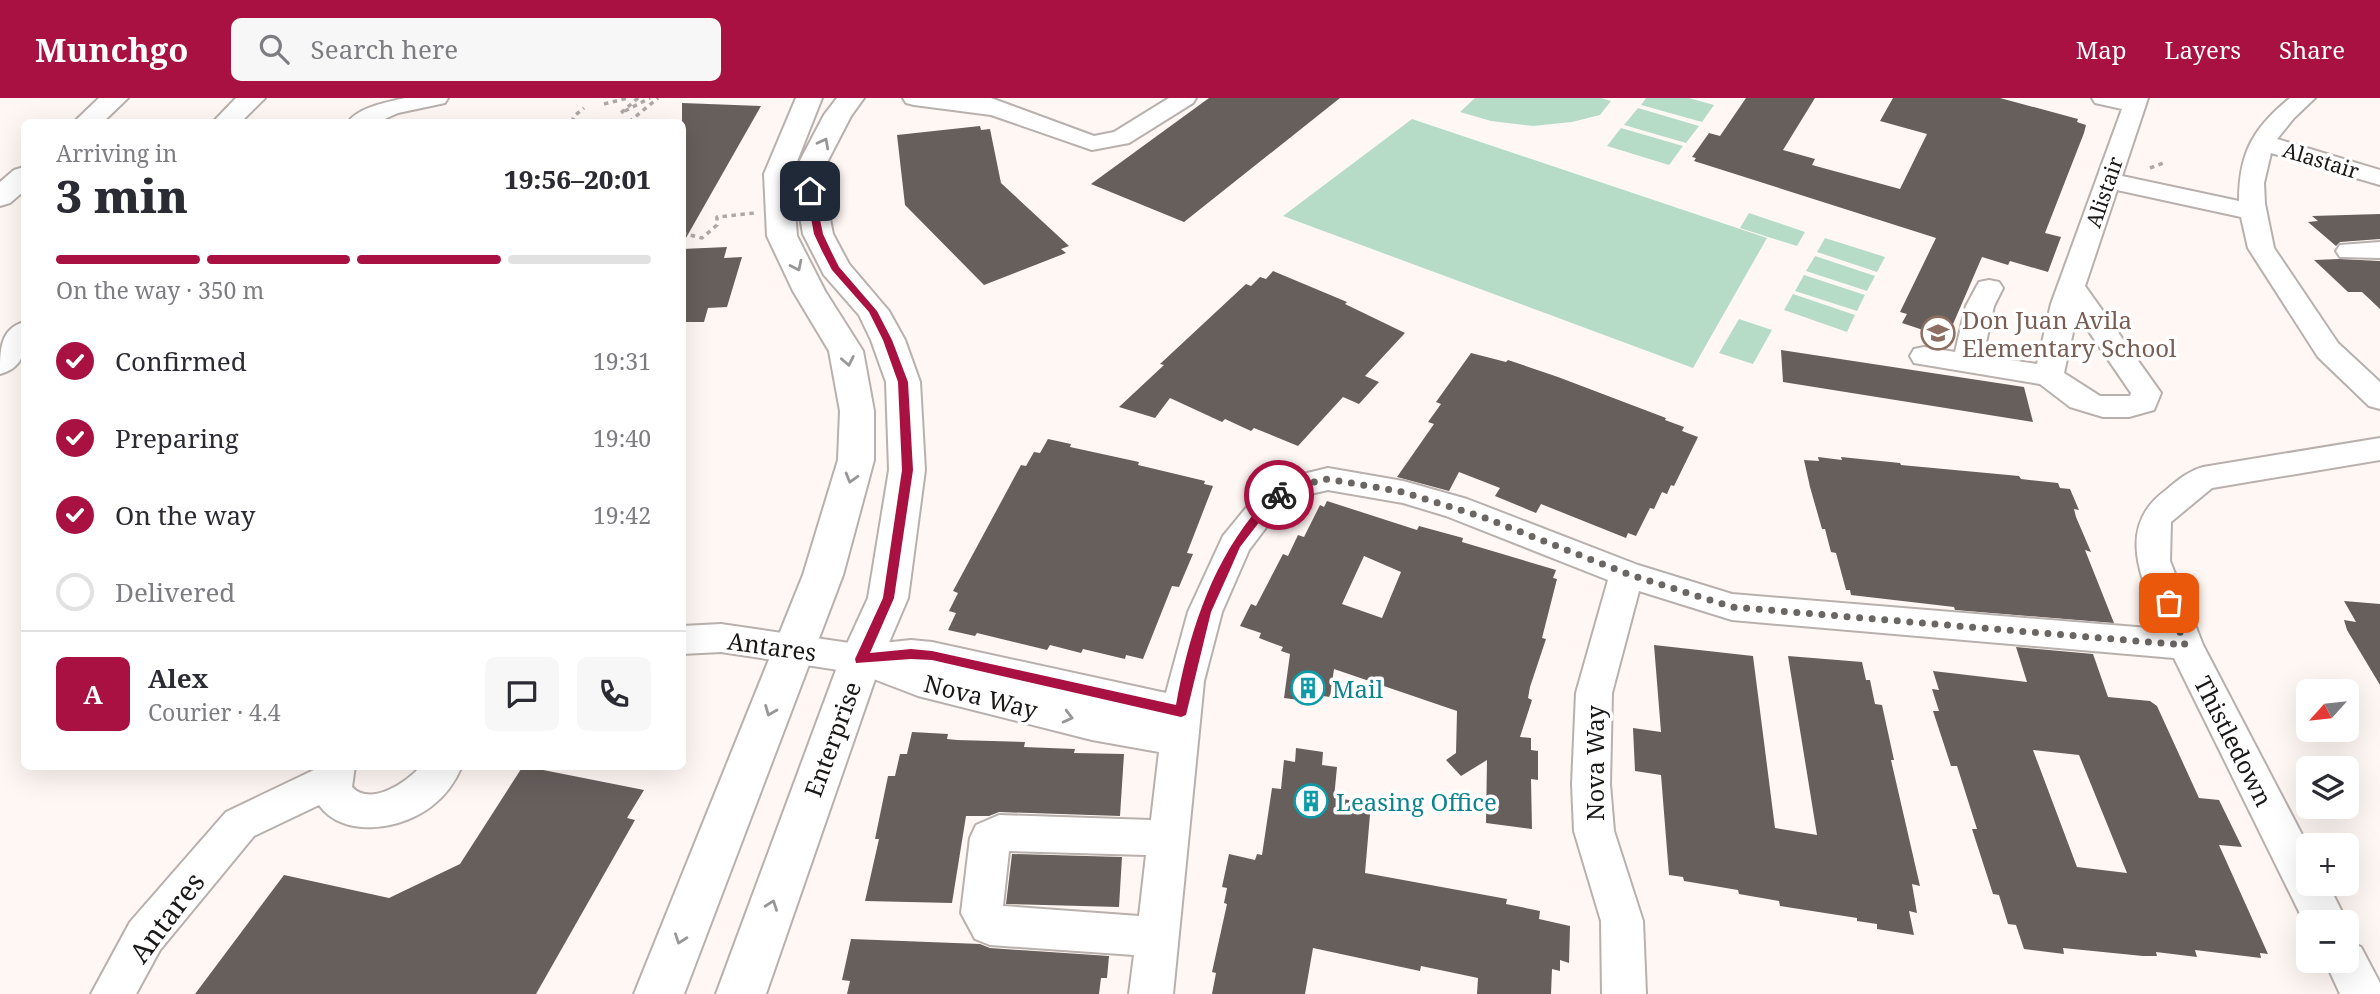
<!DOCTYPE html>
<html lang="en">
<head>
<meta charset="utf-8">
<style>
  body { margin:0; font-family:"Noto Serif",serif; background:#f7f7f7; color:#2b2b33; height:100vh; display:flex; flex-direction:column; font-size:26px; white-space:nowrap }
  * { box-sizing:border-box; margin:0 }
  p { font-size:23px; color:#7c7c81 }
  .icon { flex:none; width:38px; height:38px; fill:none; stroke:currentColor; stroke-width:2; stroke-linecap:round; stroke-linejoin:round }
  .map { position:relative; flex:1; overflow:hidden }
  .details { position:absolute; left:21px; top:21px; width:665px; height:651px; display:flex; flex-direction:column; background:#fff; border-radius:10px; box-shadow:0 7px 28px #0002 }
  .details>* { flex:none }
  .needle { width:46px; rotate:243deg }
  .controls { position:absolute; left:2296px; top:581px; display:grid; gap:14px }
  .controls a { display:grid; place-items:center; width:63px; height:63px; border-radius:10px; background:#fff; box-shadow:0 7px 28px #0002; font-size:35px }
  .pin { position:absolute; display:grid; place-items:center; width:60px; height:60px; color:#fff; margin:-30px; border-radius:14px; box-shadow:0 4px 10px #0006 }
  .courier { position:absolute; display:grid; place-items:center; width:70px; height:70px; margin:-35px; border:5px solid #a81141; border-radius:50%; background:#fff; color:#222; box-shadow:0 2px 9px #0007 }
  .head em { font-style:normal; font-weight:800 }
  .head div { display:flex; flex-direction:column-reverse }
  .head { display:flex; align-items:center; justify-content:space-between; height:119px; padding:0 35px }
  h1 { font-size:46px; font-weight:800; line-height:52px }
  .bar { display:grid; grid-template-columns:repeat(4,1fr); gap:10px 7px; align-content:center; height:84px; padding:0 35px }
  .bar i { height:9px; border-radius:5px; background:#e1e1e2 }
  .bar .current { background:#a81141 }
  .bar p { grid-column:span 4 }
  .line { display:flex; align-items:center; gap:18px; padding:0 35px; border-top:2px solid #e1e1e2 }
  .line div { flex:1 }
  .round { display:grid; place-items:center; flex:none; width:74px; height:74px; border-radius:10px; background:#f7f7f7 }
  ol { padding:0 35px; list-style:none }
  li { display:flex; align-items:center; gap:21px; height:77px }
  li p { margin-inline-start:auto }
  li .icon { padding:7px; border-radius:50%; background:#a81141; color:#fff; stroke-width:4 }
  li:last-child { color:#7c7c81 }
  li i { width:38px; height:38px; border:4px solid #e1e1e2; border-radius:50% }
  header { display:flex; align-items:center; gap:42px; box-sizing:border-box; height:98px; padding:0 35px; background:#a81141; color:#fff }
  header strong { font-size:33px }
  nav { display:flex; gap:38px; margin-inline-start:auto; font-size:24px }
  .search { width:490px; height:63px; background:#f7f7f7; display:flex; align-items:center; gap:18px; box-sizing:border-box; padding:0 24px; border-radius:10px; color:#7c7c81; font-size:26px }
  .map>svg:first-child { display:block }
</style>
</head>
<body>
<header>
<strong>Munchgo</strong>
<div class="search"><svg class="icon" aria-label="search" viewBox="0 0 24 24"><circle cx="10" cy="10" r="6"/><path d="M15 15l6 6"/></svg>Search here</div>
<nav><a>Map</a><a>Layers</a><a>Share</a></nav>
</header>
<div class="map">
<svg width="2380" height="896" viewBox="0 0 2380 896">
  <rect width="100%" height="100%" fill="#fff7f4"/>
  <path fill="#b6dcc8" d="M1475,0H1601L1611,3L1600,17L1572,24L1533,28L1491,23L1460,14Z
    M1646,0H1689L1714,7L1702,24L1641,7Z
    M1638,10L1699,28L1686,45L1624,27Z
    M1412,21L1767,140L1693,270L1283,118Z
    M1621,30L1683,48L1669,67L1607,48Z
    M1749,115L1805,134L1797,148L1740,130Z
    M1825,140L1885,159L1877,174L1817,154Z
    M1815,158L1875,178L1867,193L1806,173Z
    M1804,177L1865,197L1857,213L1795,193Z
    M1793,196L1855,217L1847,234L1784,212Z
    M1739,221L1772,232L1753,266L1719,255Z"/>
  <path fill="#665f5c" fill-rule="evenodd" d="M1209,0H1340L1184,124L1091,86Z
    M1746,0H1815L1783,52L1815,61L1812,67L1900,91L1927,36L1880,23L1893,0H2000L2078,21L2077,24L2086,27L2084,35L2045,135L2061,139L2048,174L2010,163L2008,167L1982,159L1947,240L1902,225L1907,216L1900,214L1936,140L1694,63L1696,60L1692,59L1709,35L1720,38Z
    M682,5L761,8L682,147Z
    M980,28L981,32L990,31L1001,85L1069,148L1061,151L1066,155L984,187L905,107L897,37Z
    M2380,116V141L2340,144L2336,148L2308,124L2318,123L2312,118Z
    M727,149L724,160L742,159L727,209L708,210L704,224H682V151Z
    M2339,161L2380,163V211L2362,194H2348L2314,162Z
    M1273,173L1347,204L1345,206L1405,235L1365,278L1379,284L1359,306L1343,299L1298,348L1254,330L1251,333L1225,321L1222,324L1170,300L1155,320L1119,309L1164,267L1160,266L1246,186L1251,188L1260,179L1266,181Z
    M1781,252L2024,289L2033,324L1783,284Z
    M1471,255L1506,264L1508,262L1558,279L1666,320L1665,322L1684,329L1682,333L1698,339L1674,388L1671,387L1667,396L1662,394L1654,411L1650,410L1636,438L1628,435L1626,440L1541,406L1536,415L1495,398L1500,390L1459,374L1449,393L1397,379L1434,326L1428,324L1441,306L1436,304Z
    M1048,341L1071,346L1070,349L1139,364L1138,367L1205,383L1204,386L1213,388L1187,455L1193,456L1179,489L1172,488L1143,561L1126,557L1125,561L1083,551L1081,555L1050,547L1047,552L977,535L975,538L948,532L956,515L949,513L958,495L953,493L1021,367L1026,368L1034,354L1040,355Z
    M1818,359L1842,362L1841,359L1900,365L1901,367L2019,378L2021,381L2058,385L2060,390L2070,391L2079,412L2074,411L2076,419L2091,454L2085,452L2114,525L1955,512L1954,509L1851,497L1850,492H1846L1836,455L1831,454L1825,431H1822L1810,389L1804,362L1819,363Z
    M1327,403L1417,432L1419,428L1463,440L1462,444L1556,472L1553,480L1557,481L1542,540L1546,541L1530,589L1528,600L1532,602L1520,639L1531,640V652L1538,653V682L1531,681L1532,731L1486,725L1487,662L1461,678L1446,662L1456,655L1457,613L1334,571L1330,599L1308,596L1307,603L1284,600L1290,556L1281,553L1283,549L1259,540L1261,535L1240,528L1251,506L1256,508L1283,456L1288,458L1298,437L1304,439L1320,407L1324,409ZM1364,458L1401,474L1382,520L1342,506Z
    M2344,503L2380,506V587L2347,532L2344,522L2356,524Z
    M1654,547L1753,558L1775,730L1817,737L1788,558L1862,564L1866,582H1870L1875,606L1882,607L1894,662H1891L1920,788L1912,786L1917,815L1909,813L1914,837L1877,831V826L1857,823V820L1780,808L1779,803L1739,796L1738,792L1684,783L1683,779L1669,777L1661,677L1635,673L1633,630L1661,634Z
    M2016,549L2093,556L2108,599L2150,603L2157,608L2199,700L2219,702L2242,749L2219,747L2268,856L2260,855L2261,860L2195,852L2197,859L2156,854L2157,858H2143L2063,850L2064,856L2024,851L2016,827L2008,826L1999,797L1993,796L1972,731H1977L1957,668H1951L1933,613H1939L1932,591L1939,592L1933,573L2027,584ZM2033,652L2079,657L2127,775L2077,769Z
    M912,634L948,636L947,641L957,642L1025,644L1024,649L1075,651L1074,655L1124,656L1120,718L999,714L989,718H966L952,805L865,803L879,741H875L888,678H895L900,656H907Z
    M1296,650L1323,654L1322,667L1337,669L1334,700L1371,705L1365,775L1507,801L1506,806L1540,813L1539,821L1570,828L1569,865L1560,862V873L1552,871L1551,896H1477L1478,880L1421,868L1420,873L1313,850L1305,896H1212L1216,875L1212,874L1227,806L1224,805L1227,790L1222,789L1229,756L1255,762L1257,756L1262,757L1272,690L1281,691L1284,662L1295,664Z
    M523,668L644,692L627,720L635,722L536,896H195L284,777L389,800L460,766Z
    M1012,756L1122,759L1119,809L1006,806Z
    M851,841L980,846L990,850L1109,858L1107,880H1101L1099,896H847L850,883L842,882Z"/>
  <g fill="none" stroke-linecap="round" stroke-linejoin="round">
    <defs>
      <path id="minor" d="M405,0H448L445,5L398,15L378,24H348C359,9 388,4 405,0Z
        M903,0H991L1094,38L1114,34L1169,0H1196L1193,5L1129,45L1092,52L991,17L914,7L906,5Z
        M2092,0H2148L2122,78L2239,103C2239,55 2253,30 2290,0H2315L2294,20L2277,41L2380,72V87L2271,55L2264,85L2265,106L2274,150L2338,245L2380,284V311L2369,308L2318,259L2248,150L2241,119L2117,92L2085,188L2161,295L2154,312L2129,319H2103L2070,309L2040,286L1914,265L1910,258L1914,251L1924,249L1955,254L1966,208L1979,184L1989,182L1999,184L2003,190L1994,208L1983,258L2037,266L2051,206L2122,11L2095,5ZM2077,216L2131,295L2130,298H2100L2064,275Z
        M2380,144V160L2340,159L2336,153L2340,147Z
        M2380,340V362L2212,390L2171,424L2170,463L2203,547L2308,748V786H2328L2347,824H2308V832L2174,560L1732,522L1639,493L1612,595L1610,686L1614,733L1643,823L1646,896H1602L1601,823L1574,733L1572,686L1576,595L1608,482L1446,418L1403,405L1328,392L1306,397L1281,410L1249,452L1222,514L1204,583L1173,896H1129L1134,857L990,847L975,841L961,815L970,740L976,727L999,717L1151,722L1159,654L1092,642L918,598L858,575L721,554L682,556V528L721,526L863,547L911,542L932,544L1166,595L1188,514L1223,438L1259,394L1286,380L1328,370L1403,383L1467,401L1638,467L1732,496L2161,531C2143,482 2114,430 2166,392C2178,382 2188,373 2203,369ZM1009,753L1146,757L1139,818L1003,808Z
        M317,668H355L352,689C371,709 407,684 421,668H462C455,684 446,697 433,707C404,731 344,742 319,707L254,738L160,852L136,896H91L130,824L226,714L316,671Z
        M2347,843L2361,849L2380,885V896H2340L2325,863H2347Z"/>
      <path id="major" d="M796,0H822L792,76L797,138L825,193L863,253L874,313V362L843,477L684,896H634L803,477L838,362L840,313L829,253L793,193L767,138L764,76Z
        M837,0H864L851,18L821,76L833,136L849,166L889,213L905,242L920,284L925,372L908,500L882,561L766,896H716L840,561L868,500L889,372L886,284L871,242L859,217L824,177L803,136L793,76L824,17Z"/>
      <path id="highway" d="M99,0H128L103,24H74Z
        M236,0H265L241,24H213Z
        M24,69V93L10,105L0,108V84L14,72Z
        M24,224C26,247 27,269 0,276C0,252 0,231 24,224Z"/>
    </defs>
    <use href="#minor" stroke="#b8b0ad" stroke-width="4"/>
    <use href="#major" stroke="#b8b0ad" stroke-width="4"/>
    <use href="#highway" stroke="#b8b0ad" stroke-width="4"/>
    <path stroke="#aea9a6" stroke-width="3.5" stroke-dasharray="4.5 4.5" stroke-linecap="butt" d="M638,0L621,15L650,0
      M604,6L628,0
      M572,24L574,18L584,10
      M598,24L600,22
      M629,24L658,0
      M2150,70L2166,64
      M682,135L702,140L717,127V119L755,115"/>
    <use href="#minor" fill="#fff" fill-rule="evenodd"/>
    <use href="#major" fill="#fff" fill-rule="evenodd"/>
    <use href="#highway" fill="#fff" fill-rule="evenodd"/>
  </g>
  <defs><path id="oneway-chevron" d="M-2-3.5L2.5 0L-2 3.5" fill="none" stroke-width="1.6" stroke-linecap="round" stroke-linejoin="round" transform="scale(1.75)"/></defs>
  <g stroke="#989797">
    <use href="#oneway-chevron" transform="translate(824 45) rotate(-62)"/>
    <use href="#oneway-chevron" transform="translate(797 168) rotate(64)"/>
    <use href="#oneway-chevron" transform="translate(848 263) rotate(79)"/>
    <use href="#oneway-chevron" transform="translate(851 380) rotate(106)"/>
    <use href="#oneway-chevron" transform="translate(770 613) rotate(112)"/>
    <use href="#oneway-chevron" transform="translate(1068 619) rotate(14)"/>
    <use href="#oneway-chevron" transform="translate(772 807) rotate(-70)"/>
    <use href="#oneway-chevron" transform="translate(680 841) rotate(110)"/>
  </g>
  <path fill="#a81141" d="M810,90L814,93L823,136L831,153L839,169L877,213L892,242L908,284L913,372L894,500L870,555L911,551L932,553L1176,607C1188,540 1209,472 1252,418C1260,407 1266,398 1279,393L1283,395V400L1274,405L1240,449L1229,474L1211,514L1186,617L1181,619L932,562L911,561L856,565L855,561L883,500L902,372L898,284L883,242L869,214L832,172L822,153L814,136L806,93Z"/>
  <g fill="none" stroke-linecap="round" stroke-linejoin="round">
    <path stroke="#6a6664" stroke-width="7" stroke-dasharray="0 12.6" d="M1279,397L1297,388L1328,381L1403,394L1480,418L1628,476L1732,509L2185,547L2169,505"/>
  </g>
  <defs>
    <symbol id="school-ring" viewBox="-11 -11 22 22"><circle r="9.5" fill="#fff" stroke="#8d6e63" stroke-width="1.5"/><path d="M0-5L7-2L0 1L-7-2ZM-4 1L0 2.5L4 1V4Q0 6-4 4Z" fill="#8d6e63"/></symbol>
    <symbol id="building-ring" viewBox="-11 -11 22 22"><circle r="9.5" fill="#fff" stroke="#0f9aa8" stroke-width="1.5"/><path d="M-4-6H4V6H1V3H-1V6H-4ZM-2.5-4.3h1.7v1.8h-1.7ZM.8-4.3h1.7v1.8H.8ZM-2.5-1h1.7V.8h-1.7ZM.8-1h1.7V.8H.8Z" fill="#0f9aa8"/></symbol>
  </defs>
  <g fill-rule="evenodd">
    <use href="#school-ring" x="1919" y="216" width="38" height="38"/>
    <use href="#building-ring" x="1289" y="571" width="38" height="38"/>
    <use href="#building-ring" x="1292" y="684" width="38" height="38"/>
  </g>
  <g text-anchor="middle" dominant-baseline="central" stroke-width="7" stroke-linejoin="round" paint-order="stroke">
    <g font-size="21" fill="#1a1817" stroke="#fff">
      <text transform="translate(2321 62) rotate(17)">Alastair</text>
      <text transform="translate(2104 94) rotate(-71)">Alistair</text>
    </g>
    <g font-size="24" fill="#785e54" stroke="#fff" text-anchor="start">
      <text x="1962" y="221">Don Juan Avila<tspan x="1962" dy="28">Elementary School</tspan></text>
    </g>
    <g font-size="24" fill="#1a1817" stroke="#fff">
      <text transform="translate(772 548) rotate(8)">Antares</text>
      <text transform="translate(981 598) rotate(14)">Nova Way</text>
      <text transform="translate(832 641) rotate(-70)">Enterprise</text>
      <text transform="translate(2234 643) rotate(63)">Thistledown</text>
      <text transform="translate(1594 665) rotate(-90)">Nova Way</text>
    </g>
    <g font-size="24" fill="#0d838f" stroke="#fff" text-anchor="start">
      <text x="1332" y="590">Mail</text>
      <text x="1336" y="703">Leasing Office</text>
    </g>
    <g font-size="28" fill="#1a1817" stroke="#fff">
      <text transform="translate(166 819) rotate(-53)">Antares</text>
    </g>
  </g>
</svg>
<div class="controls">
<a><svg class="needle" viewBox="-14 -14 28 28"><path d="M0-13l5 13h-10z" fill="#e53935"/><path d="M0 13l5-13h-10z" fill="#7c7c81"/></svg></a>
<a><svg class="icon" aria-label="layers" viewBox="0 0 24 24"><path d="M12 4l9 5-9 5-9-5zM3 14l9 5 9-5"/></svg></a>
<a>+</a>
<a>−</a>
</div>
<div class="pin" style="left:2169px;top:505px;background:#ea580c"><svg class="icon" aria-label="bag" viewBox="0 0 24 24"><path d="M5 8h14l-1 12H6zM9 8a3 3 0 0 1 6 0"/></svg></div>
<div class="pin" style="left:810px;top:93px;background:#1f2937"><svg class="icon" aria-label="home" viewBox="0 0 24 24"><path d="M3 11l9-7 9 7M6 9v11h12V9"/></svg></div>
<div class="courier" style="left:1279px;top:397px"><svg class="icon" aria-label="bike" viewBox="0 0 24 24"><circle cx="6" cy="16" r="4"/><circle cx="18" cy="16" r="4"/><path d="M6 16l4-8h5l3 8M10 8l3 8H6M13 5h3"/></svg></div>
<section class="details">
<div class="head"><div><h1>3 min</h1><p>Arriving in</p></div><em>19:56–20:01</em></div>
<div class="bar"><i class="current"></i><i class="current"></i><i class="current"></i><i></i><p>On the way · 350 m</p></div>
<ol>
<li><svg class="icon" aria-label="check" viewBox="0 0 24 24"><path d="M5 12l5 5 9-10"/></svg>Confirmed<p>19:31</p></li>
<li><svg class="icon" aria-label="check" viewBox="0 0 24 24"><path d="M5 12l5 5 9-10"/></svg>Preparing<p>19:40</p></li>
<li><svg class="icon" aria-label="check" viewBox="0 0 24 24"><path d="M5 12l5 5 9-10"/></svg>On the way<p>19:42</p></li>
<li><i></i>Delivered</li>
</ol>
<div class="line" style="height:126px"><b class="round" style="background:#a81141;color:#fff">A</b><div><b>Alex</b><p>Courier · 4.4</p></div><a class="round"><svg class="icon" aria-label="chat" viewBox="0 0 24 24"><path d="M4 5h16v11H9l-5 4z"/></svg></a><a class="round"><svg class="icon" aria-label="phone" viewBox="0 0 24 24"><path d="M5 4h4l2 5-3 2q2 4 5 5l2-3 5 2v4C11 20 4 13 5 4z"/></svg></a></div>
</section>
</div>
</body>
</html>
